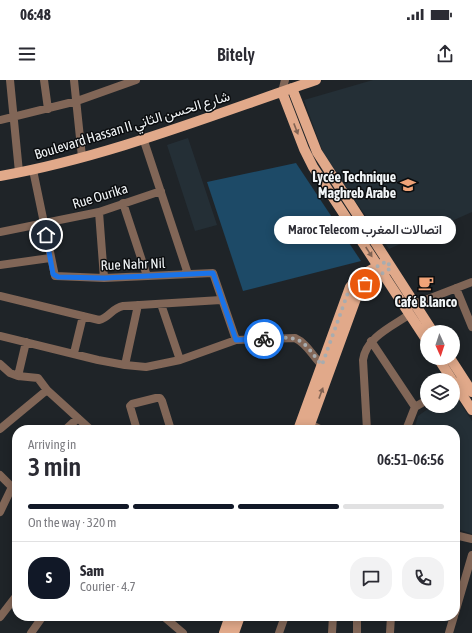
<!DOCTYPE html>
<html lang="en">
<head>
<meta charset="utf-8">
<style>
  body { margin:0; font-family:"Asap Condensed",Vazirmatn,sans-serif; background:#f2f2f3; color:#2b2b33; height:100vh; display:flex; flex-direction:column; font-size:15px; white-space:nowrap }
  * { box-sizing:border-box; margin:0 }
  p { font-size:13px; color:#7c7c81 }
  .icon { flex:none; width:22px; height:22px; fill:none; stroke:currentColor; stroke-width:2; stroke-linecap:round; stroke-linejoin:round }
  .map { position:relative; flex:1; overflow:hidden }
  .drawer { position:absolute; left:12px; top:345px; width:448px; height:196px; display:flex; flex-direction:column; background:#fff; border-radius:16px; box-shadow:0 2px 10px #0003 }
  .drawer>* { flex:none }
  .needle { width:26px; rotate:177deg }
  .controls { position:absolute; left:420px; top:245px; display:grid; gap:8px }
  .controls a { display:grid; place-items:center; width:40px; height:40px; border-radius:50%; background:#fff; box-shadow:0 2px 10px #0003; font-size:20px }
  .pin { position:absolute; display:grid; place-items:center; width:34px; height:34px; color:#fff; margin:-17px; border:2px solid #fff; border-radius:50%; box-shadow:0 1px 4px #0007 }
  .courier { position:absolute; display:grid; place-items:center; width:40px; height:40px; margin:-20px; border:3px solid #1a73e8; border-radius:50%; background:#fff; color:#222; box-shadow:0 1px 5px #0007 }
  .bubble { position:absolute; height:28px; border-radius:14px; background:#fff; box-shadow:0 2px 10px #0003; font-size:13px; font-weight:600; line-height:28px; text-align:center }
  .summary em { font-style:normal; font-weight:600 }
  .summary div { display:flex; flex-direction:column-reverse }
  .summary { display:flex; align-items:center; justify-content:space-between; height:68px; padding:0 16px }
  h1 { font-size:26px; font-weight:600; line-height:30px }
  .bar { display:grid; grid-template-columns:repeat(4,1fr); gap:6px 4px; align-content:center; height:48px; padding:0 16px }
  .bar i { height:5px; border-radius:3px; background:#e1e1e2 }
  .bar .selected { background:#111827 }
  .bar p { grid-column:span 4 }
  .line { display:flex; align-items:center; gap:10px; padding:0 16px; border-top:1px solid #e1e1e2 }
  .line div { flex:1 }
  .round { display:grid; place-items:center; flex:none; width:42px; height:42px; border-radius:16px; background:#f2f2f3 }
  .status { display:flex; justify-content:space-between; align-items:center; height:28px; padding:0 20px; background:#fff; direction:ltr }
  .status svg { height:11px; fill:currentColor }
  header { display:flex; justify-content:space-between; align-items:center; height:52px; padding:0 16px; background:#fff; font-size:18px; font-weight:600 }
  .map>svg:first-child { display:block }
</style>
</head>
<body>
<div class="status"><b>06:48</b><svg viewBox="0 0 49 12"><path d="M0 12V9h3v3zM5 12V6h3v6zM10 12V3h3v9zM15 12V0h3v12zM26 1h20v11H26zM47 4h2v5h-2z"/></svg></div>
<header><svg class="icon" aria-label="menu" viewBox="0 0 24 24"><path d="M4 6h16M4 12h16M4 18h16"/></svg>Bitely<svg class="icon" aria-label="share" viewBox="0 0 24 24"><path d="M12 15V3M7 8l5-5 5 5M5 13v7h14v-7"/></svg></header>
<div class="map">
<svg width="472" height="553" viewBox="0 0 472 553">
  <rect width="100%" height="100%" fill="#1f2428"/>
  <path fill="#242f36" d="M373,0H472V132L389,169L325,78L304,20Z
    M188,58L217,145L195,151L167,65Z
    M453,312L472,341V454L455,448V350H414L418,336L432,326H453Z"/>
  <path fill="#1d4a67" d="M296,83L361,181L243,211L207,102Z"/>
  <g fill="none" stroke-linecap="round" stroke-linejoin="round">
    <path stroke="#816657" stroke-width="8" d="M10,0L19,92
      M44,0L48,29
      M74,0L82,77
      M282,12L285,0
      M0,40L77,21L136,0
      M143,58L188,194
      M33,90L55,196L104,198L213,193L236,260
      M123,123L147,196
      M99,132L104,198
      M0,152L99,132L161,111
      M0,185L50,178
      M456,208L472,247
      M0,216L99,240C109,238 112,228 123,226L221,220
      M161,224L180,280
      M410,226L472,202
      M0,256L98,280L125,285L146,287L180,280L236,260L295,258C308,264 312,276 322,285
      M371,261L415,327
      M74,273L83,236
      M0,284L10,293L18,296L26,262
      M125,285L138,225
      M18,296L38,298L47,310L91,350
      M306,342L322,350
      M0,349L47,310
      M65,350L78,338
      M137,350L130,326L132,324L156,318H160L162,321L171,350
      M367,350L363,280C366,257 393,246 410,234
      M406,350L415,327L427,320
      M0,395L17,412
      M0,432L12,407
      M455,455L472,459
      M455,533L472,475
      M163,536L183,553
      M357,536V553
      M0,537L17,515
      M31,553L43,536
      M279,553L285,536
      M332,553L333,536
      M390,553L391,536
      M449,553L454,536"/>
    <path stroke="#e1a98a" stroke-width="10" d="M292,8L317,72L433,252
      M282,12L304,69L313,87L427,261
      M0,96C108,77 212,35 316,0
      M438,278L452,300
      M450,278L472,312
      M453,301L472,330
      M298,350L350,207L358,197L383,183
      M308,350L358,213L365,204L387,190
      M224,553L230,536
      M234,553L240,536"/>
  </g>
  <defs><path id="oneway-solid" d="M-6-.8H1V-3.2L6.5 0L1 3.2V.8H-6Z"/></defs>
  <g fill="#816353">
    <use href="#oneway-solid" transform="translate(296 49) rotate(69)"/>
    <use href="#oneway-solid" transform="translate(369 172) rotate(57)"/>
    <use href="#oneway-solid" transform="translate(321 313) rotate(-70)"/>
  </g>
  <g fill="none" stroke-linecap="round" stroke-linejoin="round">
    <path stroke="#a8acaf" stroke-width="4" stroke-dasharray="0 7.2" d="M264,259C281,258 297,254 308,268C313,273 316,279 322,285L350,207L358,197L387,181L391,188L365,204"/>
    <path stroke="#1a73e8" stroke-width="5" d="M46,155L53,194L58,197L104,198L213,193L236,260L264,259"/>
  </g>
  <defs>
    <symbol id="school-bare" viewBox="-9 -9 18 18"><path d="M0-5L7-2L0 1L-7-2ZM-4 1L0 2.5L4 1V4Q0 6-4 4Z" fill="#f0a378" stroke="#0b0d0f" stroke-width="2.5" paint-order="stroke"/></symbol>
    <symbol id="cafe-bare" viewBox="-9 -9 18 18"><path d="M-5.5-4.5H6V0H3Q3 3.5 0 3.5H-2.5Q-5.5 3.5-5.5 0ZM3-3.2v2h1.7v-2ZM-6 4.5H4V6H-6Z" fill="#f0a378" stroke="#0b0d0f" stroke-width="2.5" paint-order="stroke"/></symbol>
  </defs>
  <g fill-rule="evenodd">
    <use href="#school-bare" x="397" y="94" width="22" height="22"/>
    <use href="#cafe-bare" x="415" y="192" width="22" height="22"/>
  </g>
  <g text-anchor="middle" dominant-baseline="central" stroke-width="3" stroke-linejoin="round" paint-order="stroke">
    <g font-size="14" fill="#f1f5f7" stroke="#0b0d0f">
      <text transform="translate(132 45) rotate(-17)">Boulevard Hassan II شارع الحسن الثاني</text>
      <text transform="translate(100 116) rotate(-17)">Rue Ourika</text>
      <text transform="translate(133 184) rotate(-2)">Rue Nahr Nil</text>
    </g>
    <g font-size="14" font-weight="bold" fill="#f1f5f7" stroke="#0b0d0f" text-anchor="end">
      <text x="396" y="97">Lycée Technique<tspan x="396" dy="16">Maghreb Arabe</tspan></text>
      <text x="426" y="222" text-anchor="middle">Café B.lanco</text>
    </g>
  </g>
</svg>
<div class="controls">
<a><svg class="needle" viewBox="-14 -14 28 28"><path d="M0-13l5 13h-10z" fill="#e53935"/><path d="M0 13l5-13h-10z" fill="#7c7c81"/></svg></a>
<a><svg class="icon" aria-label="layers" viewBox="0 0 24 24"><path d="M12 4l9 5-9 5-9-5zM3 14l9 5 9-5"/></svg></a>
</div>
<div class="pin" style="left:365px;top:204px;background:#ea580c"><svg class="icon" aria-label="bag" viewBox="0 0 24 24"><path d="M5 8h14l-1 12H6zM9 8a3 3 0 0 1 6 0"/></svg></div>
<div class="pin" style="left:46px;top:155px;background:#1f2937"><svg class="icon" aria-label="home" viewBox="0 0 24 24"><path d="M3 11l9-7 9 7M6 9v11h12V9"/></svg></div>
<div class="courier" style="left:264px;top:259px"><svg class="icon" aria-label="bike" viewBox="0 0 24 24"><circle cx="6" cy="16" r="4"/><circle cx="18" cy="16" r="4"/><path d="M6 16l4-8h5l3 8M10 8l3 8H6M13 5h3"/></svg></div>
<div class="bubble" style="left:274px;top:136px;width:182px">Maroc Telecom اتصالات المغرب</div>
<section class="drawer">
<div class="summary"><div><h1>3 min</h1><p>Arriving in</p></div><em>06:51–06:56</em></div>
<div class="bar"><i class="selected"></i><i class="selected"></i><i class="selected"></i><i></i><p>On the way · 320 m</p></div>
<div class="line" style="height:72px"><b class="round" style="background:#111827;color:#fff">S</b><div><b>Sam</b><p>Courier · 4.7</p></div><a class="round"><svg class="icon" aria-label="chat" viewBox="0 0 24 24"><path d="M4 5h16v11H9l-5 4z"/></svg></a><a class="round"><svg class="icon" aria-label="phone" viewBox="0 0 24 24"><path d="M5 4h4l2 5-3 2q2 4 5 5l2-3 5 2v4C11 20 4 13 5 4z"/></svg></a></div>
</section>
</div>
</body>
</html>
